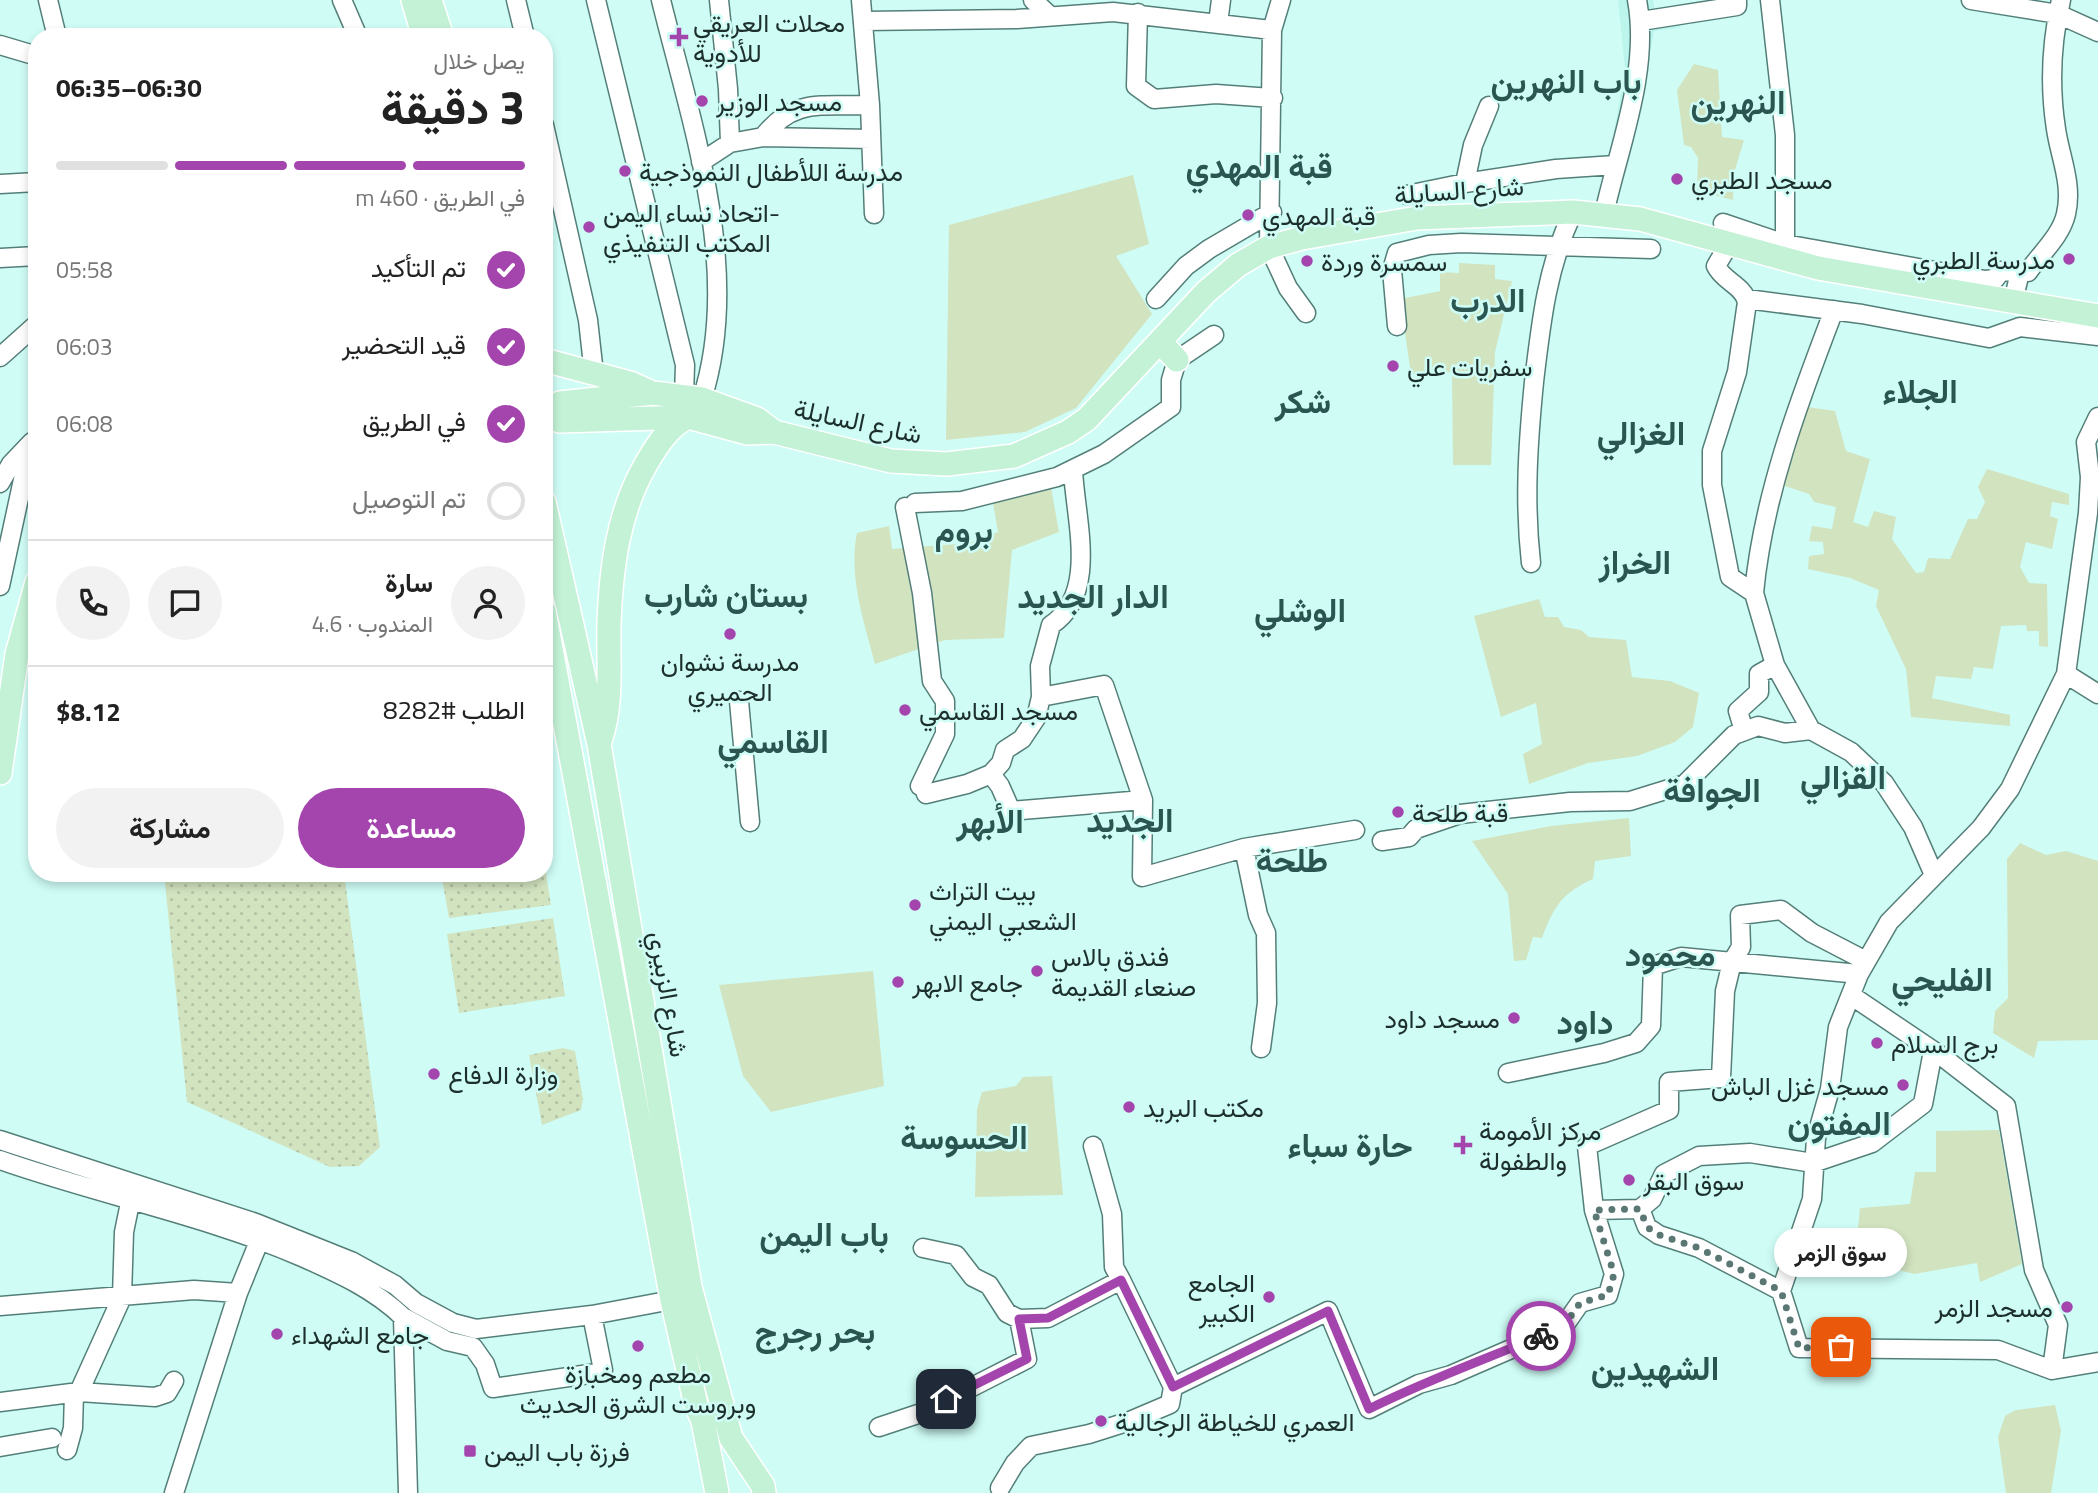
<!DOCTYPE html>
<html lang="ar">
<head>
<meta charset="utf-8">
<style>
  body { margin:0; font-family:"Titillium Web",Vazirmatn,sans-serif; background:#f2f2f2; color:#222; direction:rtl; height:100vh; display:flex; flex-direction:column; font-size:26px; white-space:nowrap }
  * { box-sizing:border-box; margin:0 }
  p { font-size:23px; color:#767676 }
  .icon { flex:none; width:38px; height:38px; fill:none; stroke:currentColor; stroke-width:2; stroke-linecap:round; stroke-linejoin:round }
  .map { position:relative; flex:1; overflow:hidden; direction:ltr }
  .side { position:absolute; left:28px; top:28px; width:525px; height:854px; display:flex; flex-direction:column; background:#fff; border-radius:28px; box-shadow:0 4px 10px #0003; direction:rtl }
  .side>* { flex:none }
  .pin { position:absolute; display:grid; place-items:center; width:60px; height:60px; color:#fff; margin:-30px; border-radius:14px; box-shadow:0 4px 10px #0006 }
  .courier { position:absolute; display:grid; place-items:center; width:70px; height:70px; margin:-35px; border:5px solid #a445ae; border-radius:50%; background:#fff; color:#222; box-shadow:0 2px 9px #0007 }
  .bubble { position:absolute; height:49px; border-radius:24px; background:#fff; box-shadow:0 4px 10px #0003; font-size:23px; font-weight:700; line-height:49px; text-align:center; direction:rtl }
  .summary em { font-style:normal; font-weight:700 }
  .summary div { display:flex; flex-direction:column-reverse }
  .summary { display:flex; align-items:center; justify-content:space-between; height:119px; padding:0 28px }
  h1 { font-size:46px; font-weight:700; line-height:52px }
  .bar { display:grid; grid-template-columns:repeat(4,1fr); gap:10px 7px; align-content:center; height:84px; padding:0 28px }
  .bar i { height:9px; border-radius:5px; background:#e0e0e0 }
  .bar .active { background:#a445ae }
  .bar p { grid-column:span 4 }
  .line { display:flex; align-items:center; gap:18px; padding:0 28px; border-top:2px solid #e0e0e0 }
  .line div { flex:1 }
  .round { display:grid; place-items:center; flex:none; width:74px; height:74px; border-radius:37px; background:#f2f2f2 }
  ol { padding:0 28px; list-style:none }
  li { display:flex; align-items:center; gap:21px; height:77px }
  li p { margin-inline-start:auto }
  li .icon { padding:7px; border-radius:50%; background:#a445ae; color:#fff; stroke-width:4 }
  li:last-child { color:#767676 }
  li i { width:38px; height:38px; border:4px solid #e0e0e0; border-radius:50% }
  .primary-button { display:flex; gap:14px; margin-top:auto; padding:14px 28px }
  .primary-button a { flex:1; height:80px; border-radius:42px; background:#a445ae; color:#fff; font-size:28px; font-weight:700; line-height:80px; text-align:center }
  .primary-button a+a { background:#f2f2f2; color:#222 }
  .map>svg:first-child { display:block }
</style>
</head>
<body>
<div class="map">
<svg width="2098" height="1493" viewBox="0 0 2098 1493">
  <defs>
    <pattern id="grass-dots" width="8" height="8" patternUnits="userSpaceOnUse" patternTransform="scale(1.75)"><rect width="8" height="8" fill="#d2e3c0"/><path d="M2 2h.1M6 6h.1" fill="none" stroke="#b4c3a5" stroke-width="1.8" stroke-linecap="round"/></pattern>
  </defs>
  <rect width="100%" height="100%" fill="#cffdf6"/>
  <path fill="#bcf5ec" d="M1618,0H1653L1655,11L1676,9L1680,28L1654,31L1628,165L1609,161L1625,69Z"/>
  <path fill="url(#grass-dots)" d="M544,861L551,905L449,918L441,873H544Z
    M164,873H344L380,1147L359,1166L330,1167L187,1102Z
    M553,918L565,996L459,1013L447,934Z
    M563,1048L575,1051L583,1099L581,1110L542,1125L529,1055Z"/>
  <path fill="#d2e3c0" d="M1694,64L1718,70L1722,137L1744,140L1734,173L1733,200L1697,191L1698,158L1691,147L1684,145L1677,90Z
    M1133,175L1149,244L1116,256L1152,314L1076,408L1025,432L946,440L949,225Z
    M1459,263L1495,265V279L1512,281L1495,352L1491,465H1453L1452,372L1411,374L1400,299L1440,291V272L1459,273Z
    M1801,406L1835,411L1846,451L1870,459L1853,522L1868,527L1874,511L1896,517L1892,539L1916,573L1924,572L1928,558L1950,559L1968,519H1977L1985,502L1978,487L1987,469L2069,494V505L2052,502L2050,516L2058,519L2052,549L2026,542L2020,567L2029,583L2047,584L2048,647L2039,646V631H2027L2026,625L2001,626L1993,669L1974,667L1971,679L1936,676L1932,698L2010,715V726L1911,717L1906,669L1876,606L1879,590L1850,578L1808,569L1809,556L1824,554L1823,542L1809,541L1812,526L1832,529L1836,507L1814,502L1809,494L1776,483Z
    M1050,482L1059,532L1012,550L1004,638L945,640L875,664C864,622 848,576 857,533L889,526L892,549L969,543L998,532L992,497Z
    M1539,599L1545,617H1558L1564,627L1581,630L1589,637L1626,640L1632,677L1670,681L1699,693L1693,727L1675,742L1637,756L1588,763L1529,784L1523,754L1542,744L1536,703L1501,717L1474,616Z
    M1629,818L1631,856L1595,861L1593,879C1562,893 1554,906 1542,938L1533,937L1526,960L1514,961L1508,894L1472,841L1551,826Z
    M2020,843L2046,855L2066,851L2098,861V1040L2038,1041L2034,1058L1993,1033L1995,1011L2008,998L2007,859Z
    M873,971L884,1086L771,1112L743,1076L719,985Z
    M1052,1076L1063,1195L975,1197L977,1109L982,1092L1016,1086L1023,1077Z
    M1999,1130L2022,1264L1980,1282L1977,1263L1914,1274L1872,1263L1871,1243L1857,1238L1860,1208L1910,1204L1915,1172H1936V1131Z
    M2055,1405L2061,1431L2051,1493H2006L1998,1437L2005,1416L2016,1410Z"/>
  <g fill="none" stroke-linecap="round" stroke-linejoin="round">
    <defs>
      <path id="minor" d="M48,0L57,37
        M342,0L358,37
        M516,0L525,37
        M596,0L685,365L684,396
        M661,0C692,126 743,271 702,399
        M719,0L728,89L730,143
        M861,0L870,105L874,214
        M1033,0L1050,16
        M1770,0L1785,135V244
        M1971,0L2058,14L2098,32
        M1138,13L1136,86L1154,99L1216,94L1273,98
        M864,21L1017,19L1113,12L1272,30L1269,247L1288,288L1306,313
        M1641,21L1737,6V0
        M1218,23L1221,0
        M1272,30L1281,0
        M0,45L37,56
        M544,125L588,320L594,374
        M763,137L871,139
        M701,162L730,143L763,137C794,97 822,107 870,105
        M1465,183L1473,145L1489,106
        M0,184L37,182
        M1407,195L1465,183L1556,169L1615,165
        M1604,214C1619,146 1650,71 1637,0
        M1723,223L1785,244L1985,280L1995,279L2001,271L2020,272
        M1729,244L1716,266C1723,281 1744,286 1747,302L1737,372L1712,451V485L1730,577L1754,593L1775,665L1811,730
        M0,258L37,256
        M1156,299L1186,266L1209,249L1272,212
        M1747,299L1862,314L1989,338L2020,327L2098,336
        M2013,302L2020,272H2028C2041,253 2061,236 2066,214C2073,184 2060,157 2056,129C2049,84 2051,44 2061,0
        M1397,326L1392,270L1397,253L1429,245L1461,243L1651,249
        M0,357L37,324
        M1073,470C1075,518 1099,594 1051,625L1040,666L1041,697L1104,685L1143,800
        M0,483L11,464L32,442
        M915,503L962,501L1057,477L1104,454L1171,407V380L1177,360L1214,335
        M905,507L922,593L932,681L945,701V734L920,786
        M1531,563C1524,501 1528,443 1534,382C1541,322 1547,267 1573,212
        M0,586L24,475L37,442
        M1754,593C1763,496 1799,401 1834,310
        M2066,674L2098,694
        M739,701L750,822
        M1744,731L1738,711L1759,692V674L1775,665
        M991,774L1001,763L1005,750L1022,739L1036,718L1041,697
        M926,794L967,784L991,774L1000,786L1011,811L1143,800L1142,877L1244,848L1355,830
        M1382,841L1409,837L1416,829L1460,814L1570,802L1630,801L1685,784L1734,735L1758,726L1785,733L1811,730L1851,752L1884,783L1913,827L1934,875
        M1244,848L1258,915L1266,933L1267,1003L1261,1048
        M1852,996L1944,1058L2006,1106L2034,1270L2058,1325L2052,1370
        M1508,1073L1604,1053L1636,1043L1651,1026L1653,966L1681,957L1859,974
        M0,1140L256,1223L351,1261L395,1285L416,1303L453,1323L476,1329L592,1315
        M1093,1146L1112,1214L1114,1267L1121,1280
        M0,1160C100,1195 204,1215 302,1257C338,1273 374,1289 403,1317L408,1493
        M1640,1209L1652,1199L1664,1174L1699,1156L1750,1153L1813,1163L1872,1143L1923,1104L1933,1051
        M1594,1210L1587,1146L1669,1110V1082L1721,1078L1725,991L1732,962L1741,947L1740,915L1781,910L1812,933L1866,961
        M923,1248L956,1255L973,1277L989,1285L1007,1313L1019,1319
        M1781,1291L1812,1199L1816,1138L1830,1089L1838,1027L1859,974L1889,922L1981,828L2010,789L2066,674L2088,513L2090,477L2086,442L2098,417
        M0,1306L194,1290L238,1293
        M403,1317L447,1341L473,1347L485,1364L493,1388L596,1373L603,1370L592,1315L672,1300
        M79,1392L122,1297L124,1232L131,1198
        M0,1402L79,1392L155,1397L167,1393L174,1381
        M879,1427L921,1413L1027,1359L1019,1319L1048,1318L1121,1280L1173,1387L1328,1311L1369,1409L1419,1384L1451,1375L1564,1326L1580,1303L1608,1295L1614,1274L1594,1210L1640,1209L1647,1227L1659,1235L1699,1248L1781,1291L1799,1348L1998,1350L2052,1370L2098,1362
        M0,1447L52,1438
        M67,1450L73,1428L74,1393
        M1000,1488L1015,1463L1031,1446L1089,1434L1130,1421L1170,1404L1173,1387
        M174,1493L238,1293L260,1239"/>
      <path id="major" d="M413,0L424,37
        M430,0L442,37
        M1161,343L1177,360
        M544,360L630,383L648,391
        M544,412L560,403L653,393L702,399L757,419L774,432
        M544,416L560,421L688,417L747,433L774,432L891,461L947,464L1014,456L1068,432L1087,419L1206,292L1238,265L1269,247L1302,238L1417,218L1573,212L1640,219L1818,268L2098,316
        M544,502L599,744L690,1287L731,1438L763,1486L764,1493
        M544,611L672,1300L696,1405L703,1421L717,1493
        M600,741C613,703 608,664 609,624C611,568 618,512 646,464C657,445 669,426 688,417
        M0,773L17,654L37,582"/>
    </defs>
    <use href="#minor" stroke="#547f79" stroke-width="21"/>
    <use href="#major" stroke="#fff" stroke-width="26"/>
    <use href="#minor" stroke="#fff" stroke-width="18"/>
    <use href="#major" stroke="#c3f2d6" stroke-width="23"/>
  </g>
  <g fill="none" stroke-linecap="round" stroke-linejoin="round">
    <path stroke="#5b7773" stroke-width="7" stroke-dasharray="0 12.6" d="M1541,1336L1564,1326L1580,1303L1608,1295L1614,1274L1594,1210L1640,1209L1647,1227L1659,1235L1699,1248L1781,1291L1799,1348L1841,1347"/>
    <path stroke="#a445ae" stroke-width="9" d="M946,1399L1027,1359L1019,1319L1048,1318L1121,1280L1173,1387L1328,1311L1369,1409C1425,1381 1483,1360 1541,1336"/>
  </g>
  <g fill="#a445ae" stroke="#cffdf6" stroke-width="2.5">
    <path d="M675.5 26.5h7v7h7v7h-7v7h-7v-7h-7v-7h7z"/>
    <circle cx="702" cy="101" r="7"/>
    <circle cx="625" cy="171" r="7"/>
    <circle cx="1677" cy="179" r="7"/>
    <circle cx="1248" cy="215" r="7"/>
    <circle cx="589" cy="227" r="7"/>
    <circle cx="2069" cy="259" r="7"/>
    <circle cx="1307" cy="261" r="7"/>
    <circle cx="1393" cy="366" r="7"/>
    <circle cx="730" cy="634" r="7"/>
    <circle cx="905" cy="710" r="7"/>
    <circle cx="1398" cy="812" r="7"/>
    <circle cx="915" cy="905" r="7"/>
    <circle cx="1037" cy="971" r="7"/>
    <circle cx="898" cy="982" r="7"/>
    <circle cx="1514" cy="1018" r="7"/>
    <circle cx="1877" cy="1043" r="7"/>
    <circle cx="434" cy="1074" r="7"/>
    <circle cx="1903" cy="1085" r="7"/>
    <circle cx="1129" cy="1107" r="7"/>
    <path d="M1459.5 1134.5h7v7h7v7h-7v7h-7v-7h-7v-7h7z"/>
    <circle cx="1629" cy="1180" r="7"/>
    <circle cx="1269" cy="1297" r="7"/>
    <circle cx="2067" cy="1307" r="7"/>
    <circle cx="277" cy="1334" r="7"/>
    <circle cx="638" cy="1346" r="7"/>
    <circle cx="1101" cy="1421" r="7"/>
    <rect x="463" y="1444" width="14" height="14" rx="3.5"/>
  </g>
  <g text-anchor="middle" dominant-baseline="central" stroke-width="5" stroke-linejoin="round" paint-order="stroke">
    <g font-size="26" fill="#1d2f2d" stroke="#cffdf6" text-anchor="start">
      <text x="693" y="22">محلات العريقي<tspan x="693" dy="30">للأدوية</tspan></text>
      <text x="716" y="101">مسجد الوزير</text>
      <text x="639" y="171">مدرسة اللأطفال النموذجية</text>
      <text x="1691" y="179">مسجد الطبري</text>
      <text x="603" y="212">اتحاد نساء اليمن-<tspan x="603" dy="30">المكتب التنفيذي</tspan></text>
      <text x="1262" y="215">قبة المهدي</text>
      <text x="2055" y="259" text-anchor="end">مدرسة الطبري</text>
      <text x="1321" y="261">سمسرة وردة</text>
      <text x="1407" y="366">سفريات علي</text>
      <text x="730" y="661" text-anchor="middle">مدرسة نشوان<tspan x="730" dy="30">الحميري</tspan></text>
      <text x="919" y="710">مسجد القاسمي</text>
      <text x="1412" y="812">قبة طلحة</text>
      <text x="929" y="890">بيت التراث<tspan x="929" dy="30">الشعبي اليمني</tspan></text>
      <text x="1051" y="956">فندق بالاس<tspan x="1051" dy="30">صنعاء القديمة</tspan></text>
      <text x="912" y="982">جامع الابهر</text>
      <text x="1500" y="1018" text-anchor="end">مسجد داود</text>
      <text x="1891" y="1043">برج السلام</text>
      <text x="448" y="1074">وزارة الدفاع</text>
      <text x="1889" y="1085" text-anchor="end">مسجد غزل الباش</text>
      <text x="1143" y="1107">مكتب البريد</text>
      <text x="1479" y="1130">مركز الأمومة<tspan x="1479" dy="30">والطفولة</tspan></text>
      <text x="1643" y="1180">سوق البقر</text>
      <text x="1255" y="1282" text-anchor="end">الجامع<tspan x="1255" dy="30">الكبير</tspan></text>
      <text x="2053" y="1307" text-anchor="end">مسجد الزمر</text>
      <text x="291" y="1334">جامع الشهداء</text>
      <text x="638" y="1373" text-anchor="middle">مطعم ومخبازة<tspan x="638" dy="30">وبروست الشرق الحديث</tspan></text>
      <text x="1115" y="1421">العمري للخياطة الرجالية</text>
      <text x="484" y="1451">فرزة باب اليمن</text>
    </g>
    <g font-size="26" fill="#1d2f2d" stroke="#cffdf6">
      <text transform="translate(1459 190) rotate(-4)">شارع السايلة</text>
      <text transform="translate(858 421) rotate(12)">شارع السايلة</text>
      <text transform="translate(669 994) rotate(80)">شارع الزبيري</text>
    </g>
    <g font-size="33" font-weight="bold" fill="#2b5550" stroke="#cffdf6">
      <text x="1566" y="81">باب النهرين</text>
      <text x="1738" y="102">النهرين</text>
      <text x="1259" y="166">قبة المهدي</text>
      <text x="1488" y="300">الدرب</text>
      <text x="1920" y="391">الجلاء</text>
      <text x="1303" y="401">شكر</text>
      <text x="1641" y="433">الغزالي</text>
      <text x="964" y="530">بروم</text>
      <text x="1635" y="562">الخراز</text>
      <text x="726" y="595">بستان شارب</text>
      <text x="1093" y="596">الدار الجديد</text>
      <text x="1300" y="610">الوشلي</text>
      <text x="773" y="741">القاسمي</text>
      <text x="1843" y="777">القزالي</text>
      <text x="1712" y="790">الجوافة</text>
      <text x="1130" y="820">الجديد</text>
      <text x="990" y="821">الأبهر</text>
      <text x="1292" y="860">طلحة</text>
      <text x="1670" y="954">محمود</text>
      <text x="1942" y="979">الفليحي</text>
      <text x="1585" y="1022">داود</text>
      <text x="1839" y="1123">المفتون</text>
      <text x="964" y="1137">الحسوسة</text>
      <text x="1350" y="1145">حارة سباء</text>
      <text x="824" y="1234">باب اليمن</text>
      <text x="815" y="1331">بحر رجرج</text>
      <text x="1655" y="1368">الشهيدين</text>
    </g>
  </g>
</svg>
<div class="pin" style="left:1841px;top:1347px;background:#ea580c"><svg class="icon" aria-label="bag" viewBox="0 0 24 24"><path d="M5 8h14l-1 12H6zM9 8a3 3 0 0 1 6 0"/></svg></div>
<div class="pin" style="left:946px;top:1399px;background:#1f2937"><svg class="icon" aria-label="home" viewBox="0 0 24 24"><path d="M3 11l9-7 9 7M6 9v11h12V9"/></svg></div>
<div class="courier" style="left:1541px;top:1336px"><svg class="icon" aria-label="bike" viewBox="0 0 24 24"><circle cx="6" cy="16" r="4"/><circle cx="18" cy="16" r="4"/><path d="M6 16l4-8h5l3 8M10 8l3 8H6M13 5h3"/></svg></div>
<div class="bubble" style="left:1774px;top:1228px;width:133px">سوق الزمر</div>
<section class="side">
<div class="summary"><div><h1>3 دقيقة</h1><p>يصل خلال</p></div><em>06:30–06:35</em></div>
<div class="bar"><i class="active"></i><i class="active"></i><i class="active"></i><i></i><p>في الطريق · 460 m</p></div>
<ol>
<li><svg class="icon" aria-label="check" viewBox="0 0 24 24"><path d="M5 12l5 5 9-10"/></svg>تم التأكيد<p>05:58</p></li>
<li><svg class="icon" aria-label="check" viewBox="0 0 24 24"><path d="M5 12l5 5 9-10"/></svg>قيد التحضير<p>06:03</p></li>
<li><svg class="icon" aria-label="check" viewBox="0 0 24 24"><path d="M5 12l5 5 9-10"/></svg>في الطريق<p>06:08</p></li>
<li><i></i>تم التوصيل</li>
</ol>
<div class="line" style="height:126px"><a class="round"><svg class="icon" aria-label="person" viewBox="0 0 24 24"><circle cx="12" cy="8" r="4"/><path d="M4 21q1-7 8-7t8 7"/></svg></a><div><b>سارة</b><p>المندوب · 4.6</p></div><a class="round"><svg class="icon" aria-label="chat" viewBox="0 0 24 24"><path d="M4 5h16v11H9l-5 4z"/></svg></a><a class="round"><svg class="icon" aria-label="phone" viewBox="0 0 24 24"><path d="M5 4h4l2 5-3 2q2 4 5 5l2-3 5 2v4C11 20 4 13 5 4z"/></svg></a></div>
<div class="line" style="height:91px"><div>الطلب #8282</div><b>$8.12</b></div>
<div class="primary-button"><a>مساعدة</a><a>مشاركة</a></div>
</section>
</div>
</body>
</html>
